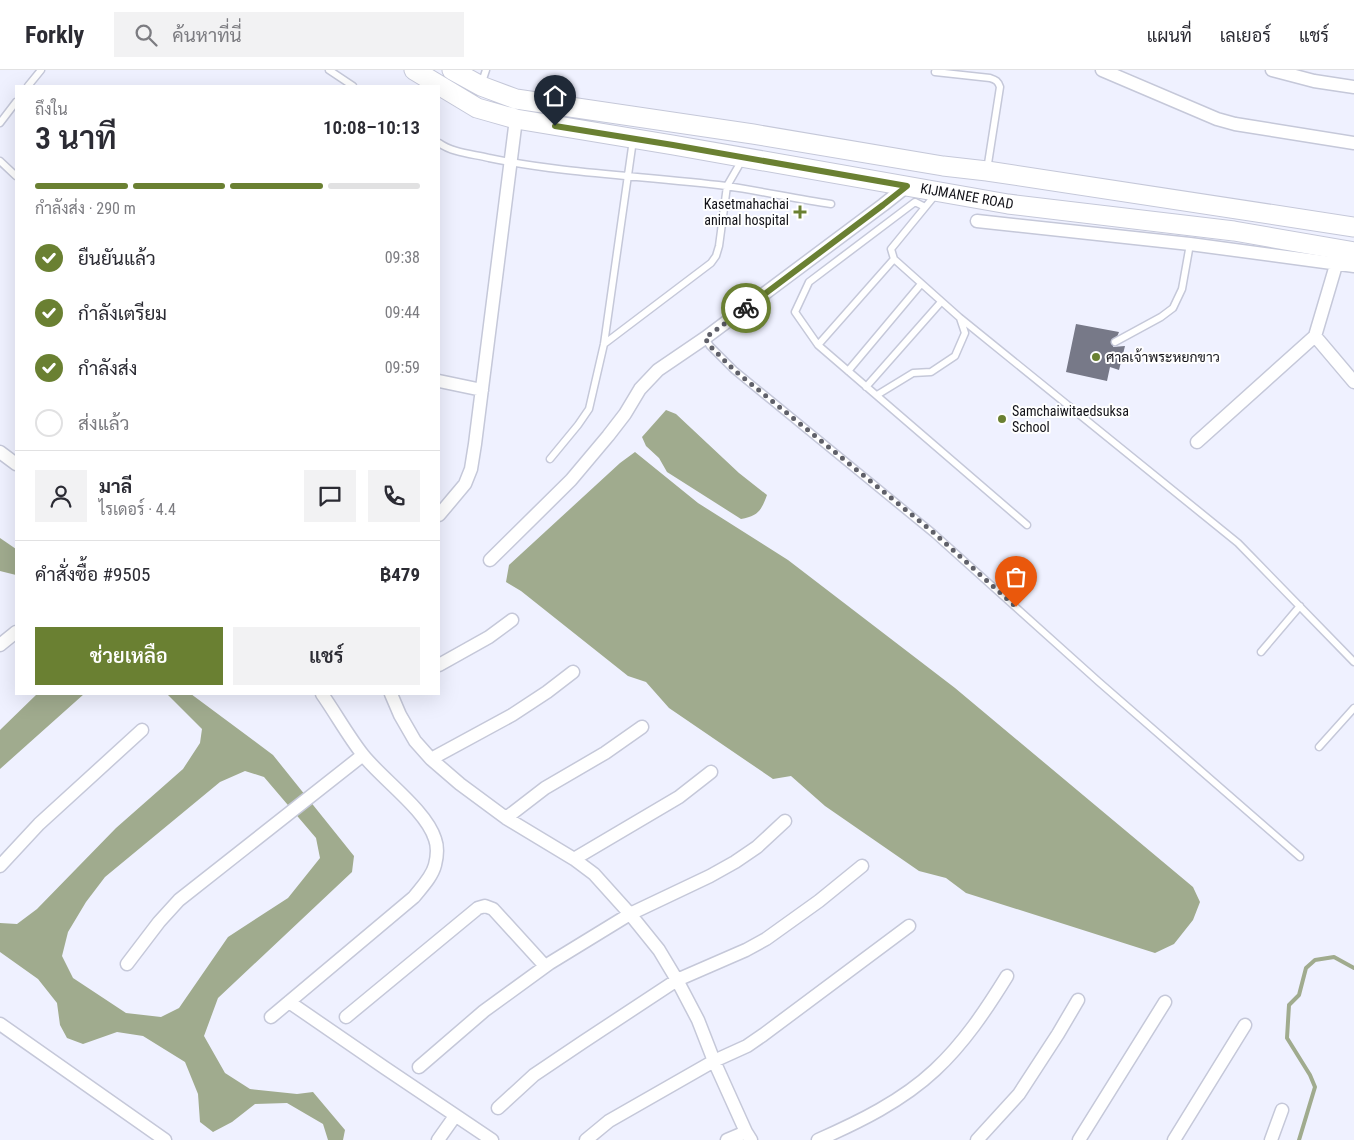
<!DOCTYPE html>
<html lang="th">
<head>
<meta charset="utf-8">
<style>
  body { margin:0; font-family:"Roboto Condensed",Sarabun,sans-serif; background:#f2f2f3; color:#2b2b33; height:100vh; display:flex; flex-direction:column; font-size:19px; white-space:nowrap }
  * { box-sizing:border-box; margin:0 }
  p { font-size:16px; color:#7c7c81 }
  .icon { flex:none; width:28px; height:28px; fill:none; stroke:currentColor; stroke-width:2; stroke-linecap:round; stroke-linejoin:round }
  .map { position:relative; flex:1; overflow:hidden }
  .sheet { position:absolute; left:15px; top:15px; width:425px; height:610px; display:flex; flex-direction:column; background:#fff; border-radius:0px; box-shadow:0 5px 20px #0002 }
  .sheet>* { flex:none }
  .pin { position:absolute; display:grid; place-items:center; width:42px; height:42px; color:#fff; margin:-51px -21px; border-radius:50% 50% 50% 0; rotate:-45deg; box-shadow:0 0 5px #0007 }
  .pin .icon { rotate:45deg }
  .courier { position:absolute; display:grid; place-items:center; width:50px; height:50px; margin:-25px; border:4px solid #6a8032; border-radius:50%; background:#fff; color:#222; box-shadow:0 1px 6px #0007 }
  .summary em { font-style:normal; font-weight:600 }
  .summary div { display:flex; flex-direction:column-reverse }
  .summary { display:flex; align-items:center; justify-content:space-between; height:85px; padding:0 20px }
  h1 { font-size:32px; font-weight:600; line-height:38px }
  .bar { display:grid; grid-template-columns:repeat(4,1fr); gap:8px 5px; align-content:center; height:60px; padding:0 20px }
  .bar i { height:6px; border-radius:4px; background:#e1e1e2 }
  .bar .on { background:#6a8032 }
  .bar p { grid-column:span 4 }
  .line { display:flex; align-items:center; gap:12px; padding:0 20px; border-top:1px solid #e1e1e2 }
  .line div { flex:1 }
  .round { display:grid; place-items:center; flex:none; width:52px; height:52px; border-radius:0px; background:#f2f2f3 }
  ol { padding:0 20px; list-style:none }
  li { display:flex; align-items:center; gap:15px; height:55px }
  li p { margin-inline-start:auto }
  li .icon { padding:5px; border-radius:50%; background:#6a8032; color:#fff; stroke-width:4 }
  li:last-child { color:#7c7c81 }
  li i { width:28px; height:28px; border:2px solid #e1e1e2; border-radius:50% }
  .action { display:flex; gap:10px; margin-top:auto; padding:10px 20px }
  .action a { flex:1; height:58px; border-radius:0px; background:#6a8032; color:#fff; font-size:20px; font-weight:600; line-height:58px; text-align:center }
  .action a+a { background:#f2f2f3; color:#2b2b33 }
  header { display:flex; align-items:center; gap:30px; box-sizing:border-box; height:70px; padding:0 25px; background:#fff; border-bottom:1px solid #e1e1e2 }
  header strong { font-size:24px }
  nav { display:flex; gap:28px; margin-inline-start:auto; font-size:18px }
  .search { width:350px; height:45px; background:#f2f2f3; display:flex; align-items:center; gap:12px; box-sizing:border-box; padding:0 18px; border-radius:0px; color:#7c7c81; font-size:19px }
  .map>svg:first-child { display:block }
</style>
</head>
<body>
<header>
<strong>Forkly</strong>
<div class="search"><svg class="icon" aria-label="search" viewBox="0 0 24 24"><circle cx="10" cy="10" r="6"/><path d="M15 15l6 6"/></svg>ค้นหาที่นี่</div>
<nav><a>แผนที่</a><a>เลเยอร์</a><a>แชร์</a></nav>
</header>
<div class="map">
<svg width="1354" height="1070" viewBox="0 0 1354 1070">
  <rect width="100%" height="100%" fill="#eff1ff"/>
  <path fill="#a0ab8e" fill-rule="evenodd" d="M666,340L676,344L739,403L767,425C761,441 758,446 741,449L667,402L659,388L646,376L642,367Z
    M635,382L698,433L788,490L955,618L1193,817L1200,832L1193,850L1174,874L1155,883L966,823L946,808L919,801L825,736L791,706L773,709L669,638L646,612L628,606L521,521L506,512L509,495L620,393Z
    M0,468L16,479V505L0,501Z
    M37,624H84L0,699V660Z
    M167,624H191L273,685L354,786L352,802L218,928L204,966L225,1003L250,1019L297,1024L313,1022L345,1060L343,1070H328L323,1054L287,1033L255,1034L232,1052L213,1062L200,1052L198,1024L185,992L143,966L117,962L83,974L67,968L60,955L57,933L38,909L0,882V853L17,854L37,839L116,758L183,699L200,673L202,659ZM245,701L264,707L316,768L320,788L288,828L228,867L179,938L161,947L126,943L73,908L62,886L68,862L86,832L105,807L220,712Z"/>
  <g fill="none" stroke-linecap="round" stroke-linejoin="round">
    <path stroke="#a0ab8e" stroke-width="4" d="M1299,1070L1315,1017L1310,1005L1287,968L1289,935L1299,925L1306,898L1315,890L1334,887L1354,898"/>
  </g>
  <path fill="#777988" d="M1076,254L1119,262L1113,277L1125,276L1119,300L1110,297L1107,311L1066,302Z"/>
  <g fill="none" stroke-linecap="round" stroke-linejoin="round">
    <defs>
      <path id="service" d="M329,0L353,16
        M935,2L990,8C996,10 998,11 1000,17L987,100
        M481,15L486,0
        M28,16L41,0
        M0,53L16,32
        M439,73C453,83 473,84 489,88C567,104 647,106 726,116C761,121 796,129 831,134
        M0,91L16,106
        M936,124L891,179L894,189L959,247L1238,473L1354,592
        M925,137L915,132L809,212L795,242L818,275L1027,455
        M705,268L710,276L734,300L933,463L1099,612L1300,787
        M1115,272L1161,247L1173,238L1182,219L1190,174
        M604,274L711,193L716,186L719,176L727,116L742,90
        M818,275L894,189
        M848,301L921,214
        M866,317L941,232
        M877,325L913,303L931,302L955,286L965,263L960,248
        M550,389L578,355L589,339L604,274L633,70
        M1261,582L1300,536
        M1319,677L1354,638"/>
      <path id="minor" d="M1102,0L1217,49L1235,54L1354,73
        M1272,0L1314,11L1354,17
        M977,151L1190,174L1354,196
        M1315,266L1354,312
        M439,311L482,320
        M1197,372L1315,266L1339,185
        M0,382L16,394
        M439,445L465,414L471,399L475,374L516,49
        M490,490L571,410L608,366L625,344L640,319L658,300L705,268L883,135L907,116
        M0,575L16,562
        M439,595L489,567L512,550
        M391,624L400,645L415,671L431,689L460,714L506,748L574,789L594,804L630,844L659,880L677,910L698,950L714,991L746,1062L751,1070
        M431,689L512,645L547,622L573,602
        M506,748L545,718L605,683L642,657
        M574,789L679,727L711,702
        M0,796L39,754L142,660
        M127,894L159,852L179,830L363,685
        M289,932L385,998L492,1070
        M271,947L414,827C421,818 432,807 435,795C437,787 438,777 435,769C426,740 382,709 363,685C348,666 336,644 322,624
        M346,947L478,838L485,836L493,839L545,896
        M0,954L165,1070
        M419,997L484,941L550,893L630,844L710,806L735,792L757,777L785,751
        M498,1038L534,1005L583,972L677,910L746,880L766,869L819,831L862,796
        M438,1070L455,1046
        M586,1070L609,1051L714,991L747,976L763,965L909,856
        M727,1070L746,1062
        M818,1070C859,1052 902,1031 935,1000C964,973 986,940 1007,906
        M977,1070L1019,1024L1058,964L1078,930
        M1079,1070L1165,932
        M1174,1070L1245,955
        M1271,1070L1282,1040"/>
      <path id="secondary" d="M414,0L477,38L516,49L673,75L1008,134L1234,161L1354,182
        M452,0L481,16L516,29L753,64L943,96L987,101L1354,157"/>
    </defs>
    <use href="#service" stroke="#c5c8d9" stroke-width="9"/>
    <use href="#minor" stroke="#c5c8d9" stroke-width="15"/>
    <use href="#secondary" stroke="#c5c8d9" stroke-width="21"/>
    <use href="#service" stroke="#fff" stroke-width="6"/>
    <use href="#minor" stroke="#fff" stroke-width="12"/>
    <use href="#secondary" stroke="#fff" stroke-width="19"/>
  </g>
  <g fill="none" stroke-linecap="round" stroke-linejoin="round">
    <path stroke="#5f6069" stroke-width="5" stroke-dasharray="0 9" d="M746,238L705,268L710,276L734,300L933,462L1016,537"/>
    <path stroke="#6a8032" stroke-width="6" d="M555,56L673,75L907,116L883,135L746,238"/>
  </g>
  <g fill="#6a8032" stroke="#fff" stroke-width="2">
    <path d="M797.5 134.5h5v5h5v5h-5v5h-5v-5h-5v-5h5z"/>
    <circle cx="1096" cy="287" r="5"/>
    <circle cx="1002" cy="349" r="5"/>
  </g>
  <g text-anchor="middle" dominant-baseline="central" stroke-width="4" stroke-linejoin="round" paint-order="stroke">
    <g font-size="14" fill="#121218" stroke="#fff">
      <text transform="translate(967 126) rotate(10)">KIJMANEE ROAD</text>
    </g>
    <g font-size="14" fill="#121218" stroke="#fff" text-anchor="start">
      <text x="789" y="134" text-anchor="end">Kasetmahachai<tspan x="789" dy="16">animal hospital</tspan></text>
      <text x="1106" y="287">ศาลเจ้าพระหยกขาว</text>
      <text x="1012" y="341">Samchaiwitaedsuksa<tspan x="1012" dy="16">School</tspan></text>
    </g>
  </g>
</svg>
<div class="pin" style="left:1016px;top:537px;background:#ea580c"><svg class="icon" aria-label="bag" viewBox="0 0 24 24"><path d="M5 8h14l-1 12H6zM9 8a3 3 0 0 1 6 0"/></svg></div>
<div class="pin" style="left:555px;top:56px;background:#1f2937"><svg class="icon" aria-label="home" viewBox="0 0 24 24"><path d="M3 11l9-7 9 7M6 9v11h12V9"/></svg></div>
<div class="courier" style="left:746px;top:238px"><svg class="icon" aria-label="bike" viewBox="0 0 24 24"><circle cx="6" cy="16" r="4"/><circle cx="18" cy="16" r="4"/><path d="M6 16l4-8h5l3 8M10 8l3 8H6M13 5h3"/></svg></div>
<section class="sheet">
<div class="summary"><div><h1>3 นาที</h1><p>ถึงใน</p></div><em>10:08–10:13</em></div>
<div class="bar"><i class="on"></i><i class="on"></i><i class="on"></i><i></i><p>กำลังส่ง · 290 m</p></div>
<ol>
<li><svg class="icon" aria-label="check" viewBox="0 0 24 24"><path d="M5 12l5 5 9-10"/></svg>ยืนยันแล้ว<p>09:38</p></li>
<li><svg class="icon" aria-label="check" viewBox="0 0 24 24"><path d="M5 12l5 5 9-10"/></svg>กำลังเตรียม<p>09:44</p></li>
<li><svg class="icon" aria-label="check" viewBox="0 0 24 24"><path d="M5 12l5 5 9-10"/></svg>กำลังส่ง<p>09:59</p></li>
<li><i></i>ส่งแล้ว</li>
</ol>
<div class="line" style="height:90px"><a class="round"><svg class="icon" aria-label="person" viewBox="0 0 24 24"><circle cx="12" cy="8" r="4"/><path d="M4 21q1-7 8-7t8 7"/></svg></a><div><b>มาลี</b><p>ไรเดอร์ · 4.4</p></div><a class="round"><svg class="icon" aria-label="chat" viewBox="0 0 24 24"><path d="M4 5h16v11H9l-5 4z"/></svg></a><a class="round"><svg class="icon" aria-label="phone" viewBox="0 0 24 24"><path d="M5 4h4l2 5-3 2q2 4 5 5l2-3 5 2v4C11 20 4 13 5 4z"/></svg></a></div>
<div class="line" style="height:65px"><div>คำสั่งซื้อ #9505</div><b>฿479</b></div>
<div class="action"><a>ช่วยเหลือ</a><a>แชร์</a></div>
</section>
</div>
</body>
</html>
